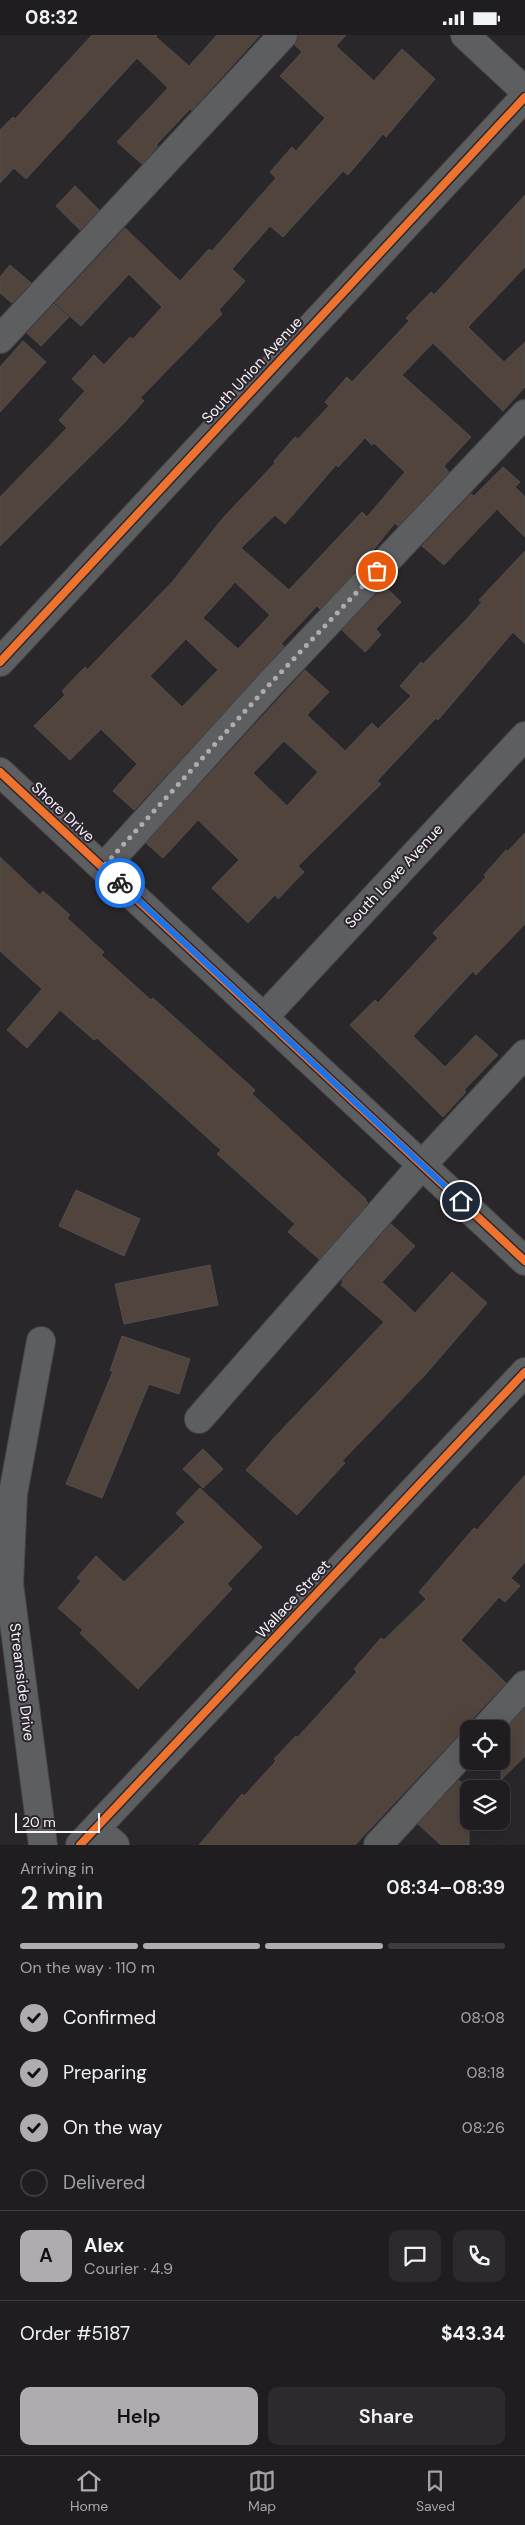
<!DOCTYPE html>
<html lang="en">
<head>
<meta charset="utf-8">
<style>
  body { margin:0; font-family:"DM Sans",sans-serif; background:#2d2a2d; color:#f1f3f6; height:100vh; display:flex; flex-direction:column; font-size:19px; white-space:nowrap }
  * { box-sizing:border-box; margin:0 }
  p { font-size:16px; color:#a2a2a5 }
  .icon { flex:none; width:28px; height:28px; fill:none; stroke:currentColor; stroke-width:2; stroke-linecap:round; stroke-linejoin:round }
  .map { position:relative; height:1810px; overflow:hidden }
  .details { display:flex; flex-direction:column; background:#201d20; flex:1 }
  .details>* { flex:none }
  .controls { position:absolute; left:460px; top:1685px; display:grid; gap:10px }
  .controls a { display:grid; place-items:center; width:50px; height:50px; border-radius:10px; background:#201d20; box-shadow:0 5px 20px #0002,0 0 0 1px #3d3b3e; font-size:25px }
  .scale { position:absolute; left:15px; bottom:12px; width:85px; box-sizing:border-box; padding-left:5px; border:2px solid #f7f3f9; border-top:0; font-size:14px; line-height:18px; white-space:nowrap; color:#f7f3f9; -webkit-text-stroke:4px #2b252d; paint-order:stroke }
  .pin { position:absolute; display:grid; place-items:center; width:42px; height:42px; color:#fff; margin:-21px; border:2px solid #fff; border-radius:50%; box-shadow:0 1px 5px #0007 }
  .courier { position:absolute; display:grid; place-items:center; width:50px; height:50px; margin:-25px; border:4px solid #1a73e8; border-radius:50%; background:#fff; color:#222; box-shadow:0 1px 6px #0007 }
  .headline em { font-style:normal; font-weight:600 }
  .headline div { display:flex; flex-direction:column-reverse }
  .headline { display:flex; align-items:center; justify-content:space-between; height:85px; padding:0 20px }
  h1 { font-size:32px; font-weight:600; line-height:38px }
  .bar { display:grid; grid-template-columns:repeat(4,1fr); gap:8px 5px; align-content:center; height:60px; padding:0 20px }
  .bar i { height:6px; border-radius:4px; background:#3d3b3e }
  .bar .selected { background:#afacb1 }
  .bar p { grid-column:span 4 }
  .line { display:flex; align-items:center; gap:12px; padding:0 20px; border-top:1px solid #3d3b3e }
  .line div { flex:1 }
  .round { display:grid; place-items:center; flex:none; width:52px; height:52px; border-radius:10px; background:#2d2a2d }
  ol { padding:0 20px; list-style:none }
  li { display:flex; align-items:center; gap:15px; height:55px }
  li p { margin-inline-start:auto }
  li .icon { padding:5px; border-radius:50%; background:#afacb1; color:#111; stroke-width:4 }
  li:last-child { color:#a2a2a5 }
  li i { width:28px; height:28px; border:2px solid #3d3b3e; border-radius:50% }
  .action { display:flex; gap:10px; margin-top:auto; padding:10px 20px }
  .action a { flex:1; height:58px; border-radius:10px; background:#afacb1; color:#111; font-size:20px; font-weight:600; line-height:58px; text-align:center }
  .action a+a { background:#2d2a2d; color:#f1f3f6 }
  .status { display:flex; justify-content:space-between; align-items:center; height:35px; padding:0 25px; background:#201d20; direction:ltr }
  .status svg { height:14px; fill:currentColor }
  .menu { display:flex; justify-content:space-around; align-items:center; height:70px; border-top:1px solid #3d3b3e; background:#201d20; font-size:14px; color:#a2a2a5 }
  .menu a { display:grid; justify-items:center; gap:2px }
  .menu .selected { color:#afacb1 }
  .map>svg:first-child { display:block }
</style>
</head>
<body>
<div class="status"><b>08:32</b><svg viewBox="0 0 49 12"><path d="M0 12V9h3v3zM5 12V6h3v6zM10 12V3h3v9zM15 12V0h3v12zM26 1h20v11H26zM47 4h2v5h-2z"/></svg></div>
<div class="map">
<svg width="525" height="1810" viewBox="0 0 525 1810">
  <rect width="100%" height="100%" fill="#2a272b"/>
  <path fill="#50443d" stroke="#504d4e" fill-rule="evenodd" d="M92,0H157L156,2L189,31L217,0H260L192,75L190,74L156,110L158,111L142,129L117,107L168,53L137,23L26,144L14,133L0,148V95L13,82L15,84Z
    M298,0H346L336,11L374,46L402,14L435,44L386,102L383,99L348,140L343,136L283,202L270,191L232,234L245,246L219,275L222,279L140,363L144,366L122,390L0,511V462L67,393L59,385L85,356L72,344L94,320L104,330L130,302L133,304L162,272L129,239L81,291L55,268L125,193L180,246L209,214L212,216L276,143L270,137L292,112L296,116L325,83L280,41L302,17L295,10Z
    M75,151L99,175L80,195L56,171Z
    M525,160V232L468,292L504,327L525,307V352L503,376L433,308L402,340L471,402L444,431L449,437L398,491L395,488L362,529L320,574L317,571L281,609L284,611L283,613L134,775L113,756L137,729L101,694L70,725L34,691L65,660L62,656L85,632L87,635L173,546L223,483L275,428L274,426L295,402L298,404L329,371L325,367L347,342L352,347L409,286L406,283L431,257L434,260ZM365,403L372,410L374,408L405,437L367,482L362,477L289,555L241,513L275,480L285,489L336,430L338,432ZM235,547L270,580L238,614L203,583ZM186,604L218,635L182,672L150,641Z
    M10,230L31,248L12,268L0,258V242Z
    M54,269L69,282L41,311L27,298Z
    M23,306L46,327L0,377V332Z
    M503,432L520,447L515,452L525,462V502L497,474L444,530L422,511L471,459L474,461Z
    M525,516V609L513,597L438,685L436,683L377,746L381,749L298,831L304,837L278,864L275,860L248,888L212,853L239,825L198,785L163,823L146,808L305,635L329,657L307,680L345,716L372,688L378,694L411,661L400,651L421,627L423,629L464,587L482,567L479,565ZM284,706L318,737L287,771L253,738Z
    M384,551L401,567L376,594L381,600L365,617L342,595Z
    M525,798V889L476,940L473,936L413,1001L445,1032L476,1000L498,1020L464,1055L466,1057L443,1082L350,990L375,965L378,968L438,903L433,898L486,842L484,840L506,815L508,816Z
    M0,822L40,860L43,856L70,880L67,883L104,917L101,920L151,965L153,963L255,1055L252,1059L366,1164L365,1165L368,1168L319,1224L288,1197L295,1189L217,1119L221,1115L97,1003L94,1005L60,975L27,1013L7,995L42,954L0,916Z
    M76,1155L140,1184L124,1221L59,1191Z
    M391,1189L415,1211L382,1247L415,1278L452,1237L487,1268L425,1340L342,1426L345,1428L297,1480L246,1435L273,1404L384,1287L341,1250L343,1247L342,1245Z
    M210,1230L218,1270L124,1289L115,1249Z
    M122,1301L190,1324L179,1359L149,1349L102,1463L66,1449L113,1336H110Z
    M203,1414L223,1434L203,1453L183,1434Z
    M525,1440V1527L511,1543L520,1551L505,1567L499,1562L461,1605L506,1648L473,1683L470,1691L458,1700L355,1810H199L242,1759L244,1761L276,1726L274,1724L296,1701L297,1703L357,1637L354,1634L381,1603L384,1605L426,1564L419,1557L474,1493L477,1495Z
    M200,1453L262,1512L227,1549L232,1554L138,1654L80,1598L83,1595L58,1573L81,1546L77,1543L96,1521L124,1547L185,1487L176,1478Z
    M525,1673V1721L501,1745V1699Z
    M459,1745L469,1754V1810H441L418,1789Z"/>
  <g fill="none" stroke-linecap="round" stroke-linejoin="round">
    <defs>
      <path id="minor" d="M465,0L525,56
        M0,304L283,0
        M0,627L525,62
        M0,737L525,1226
        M103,833L269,650L525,379
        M264,982L525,701
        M41,1306L13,1459L9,1549L43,1810
        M199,1384L422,1130L525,1019
        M485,1694L525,1650
        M96,1793L115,1810
        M80,1810L525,1337
        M378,1810L469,1711"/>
    </defs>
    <use href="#minor" stroke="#474447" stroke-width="30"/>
    <use href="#minor" stroke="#5d5e5f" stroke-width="28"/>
    <defs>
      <path id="cycleway" d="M0,627L525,62
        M0,737L525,1226
        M80,1810L525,1337"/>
    </defs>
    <use href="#cycleway" stroke="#2b252d" stroke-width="11"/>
    <use href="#cycleway" stroke="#ef722f" stroke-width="8"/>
  </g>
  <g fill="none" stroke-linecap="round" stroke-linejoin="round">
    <path stroke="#afacb1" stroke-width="5" stroke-dasharray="0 9" d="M120,848L103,832L269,650L377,536"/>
    <path stroke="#1a73e8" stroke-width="6" d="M120,848L461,1166"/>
  </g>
  <g text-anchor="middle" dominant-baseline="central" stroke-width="4" stroke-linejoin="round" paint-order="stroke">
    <g font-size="15" fill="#f7f3f9" stroke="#2b252d">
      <text transform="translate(252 335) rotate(-47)">South Union Avenue</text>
      <text transform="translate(63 777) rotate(43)">Shore Drive</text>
      <text transform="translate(394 841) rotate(-47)">South Lowe Avenue</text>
      <text transform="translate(293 1564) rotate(-47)">Wallace Street</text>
      <text transform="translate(22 1647) rotate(83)">Streamside Drive</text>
    </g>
  </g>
</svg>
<div class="controls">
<a><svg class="icon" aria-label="locate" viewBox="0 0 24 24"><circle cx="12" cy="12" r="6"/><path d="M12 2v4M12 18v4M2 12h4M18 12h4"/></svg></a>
<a><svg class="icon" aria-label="layers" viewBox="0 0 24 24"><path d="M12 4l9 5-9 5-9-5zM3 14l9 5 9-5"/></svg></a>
</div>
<div class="scale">20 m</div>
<div class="pin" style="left:377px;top:536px;background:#ea580c"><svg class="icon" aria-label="bag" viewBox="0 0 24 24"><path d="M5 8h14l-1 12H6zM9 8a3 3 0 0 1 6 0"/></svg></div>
<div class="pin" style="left:461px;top:1166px;background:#1f2937"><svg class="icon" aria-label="home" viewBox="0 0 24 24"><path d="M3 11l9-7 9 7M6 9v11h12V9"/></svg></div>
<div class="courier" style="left:120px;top:848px"><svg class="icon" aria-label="bike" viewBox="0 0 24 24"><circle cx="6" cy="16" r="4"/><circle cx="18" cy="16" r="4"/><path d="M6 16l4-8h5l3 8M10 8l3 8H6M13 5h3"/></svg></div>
</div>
<section class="details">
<div class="headline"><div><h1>2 min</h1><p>Arriving in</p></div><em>08:34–08:39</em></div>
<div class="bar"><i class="selected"></i><i class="selected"></i><i class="selected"></i><i></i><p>On the way · 110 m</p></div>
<ol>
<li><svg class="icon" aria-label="check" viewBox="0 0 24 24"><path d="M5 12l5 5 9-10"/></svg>Confirmed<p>08:08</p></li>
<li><svg class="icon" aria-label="check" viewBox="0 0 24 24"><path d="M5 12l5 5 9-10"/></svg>Preparing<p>08:18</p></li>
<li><svg class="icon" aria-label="check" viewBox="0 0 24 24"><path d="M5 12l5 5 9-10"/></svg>On the way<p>08:26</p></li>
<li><i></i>Delivered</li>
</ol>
<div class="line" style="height:90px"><b class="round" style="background:#afacb1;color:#111">A</b><div><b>Alex</b><p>Courier · 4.9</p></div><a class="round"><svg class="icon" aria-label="chat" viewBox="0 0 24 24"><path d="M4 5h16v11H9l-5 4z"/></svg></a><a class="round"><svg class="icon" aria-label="phone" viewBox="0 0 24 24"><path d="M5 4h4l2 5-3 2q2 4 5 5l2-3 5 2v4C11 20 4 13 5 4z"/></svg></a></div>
<div class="line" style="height:65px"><div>Order #5187</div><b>$43.34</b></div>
<div class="action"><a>Help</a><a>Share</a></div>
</section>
<nav class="menu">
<a class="selected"><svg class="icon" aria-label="home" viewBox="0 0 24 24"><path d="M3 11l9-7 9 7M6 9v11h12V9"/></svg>Home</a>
<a><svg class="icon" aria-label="map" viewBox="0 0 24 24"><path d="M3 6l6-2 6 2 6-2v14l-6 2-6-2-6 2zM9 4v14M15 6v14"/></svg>Map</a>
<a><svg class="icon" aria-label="saved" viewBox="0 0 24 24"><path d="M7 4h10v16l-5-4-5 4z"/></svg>Saved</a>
</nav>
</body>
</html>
